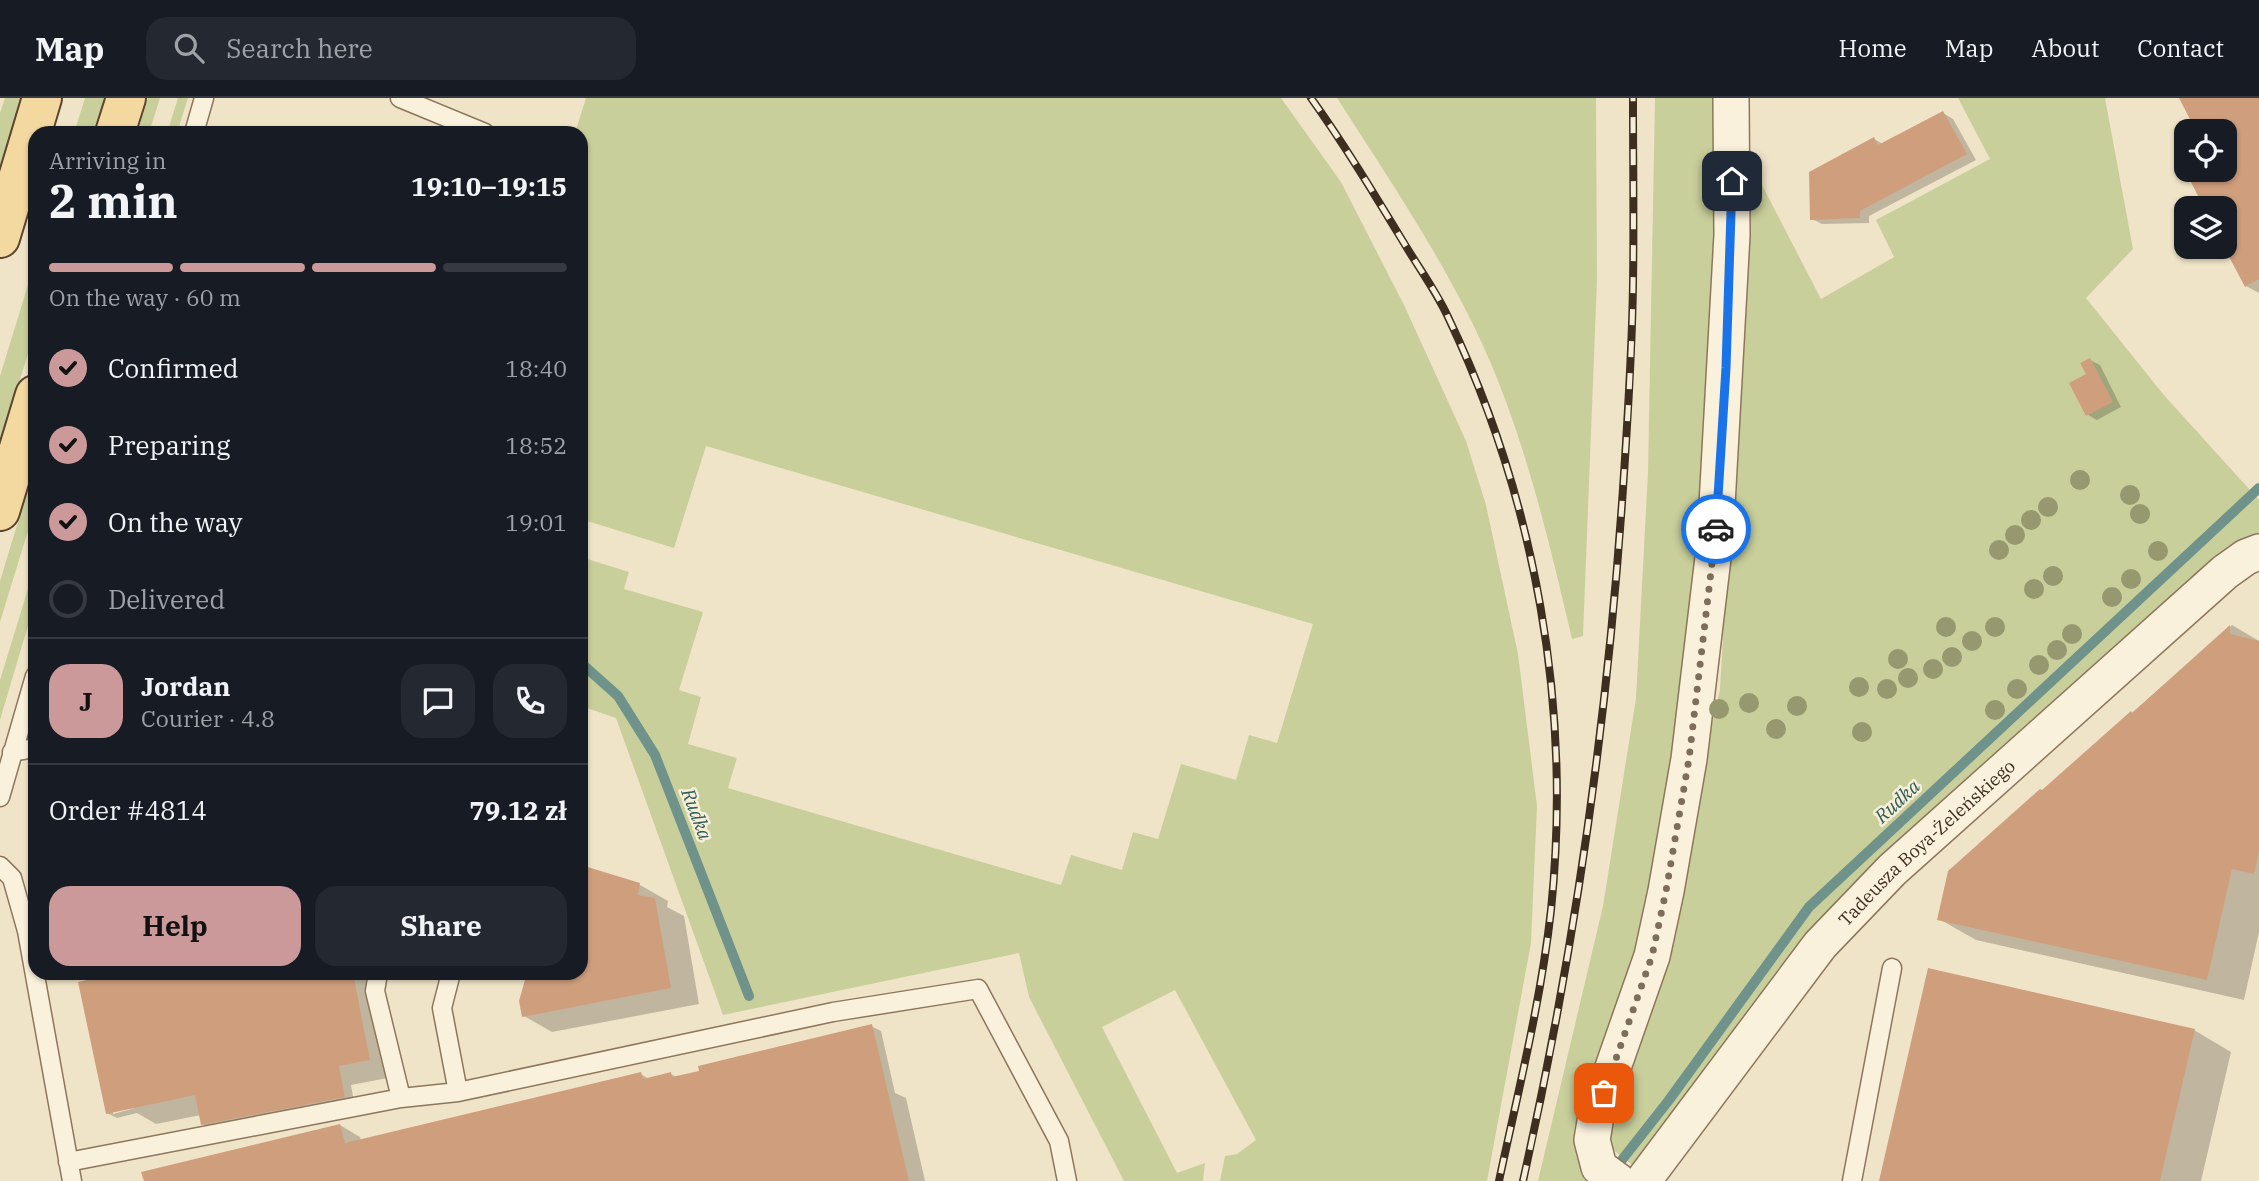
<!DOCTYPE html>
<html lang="en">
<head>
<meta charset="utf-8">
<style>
  body { margin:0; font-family:"IBM Plex Serif",serif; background:#242831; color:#f1f3f6; height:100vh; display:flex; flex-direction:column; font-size:26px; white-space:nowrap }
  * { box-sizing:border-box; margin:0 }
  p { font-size:23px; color:#9ea1a6 }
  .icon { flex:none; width:38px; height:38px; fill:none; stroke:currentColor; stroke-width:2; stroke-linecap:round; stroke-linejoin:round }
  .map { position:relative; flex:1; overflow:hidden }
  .panel { position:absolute; left:28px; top:28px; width:560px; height:854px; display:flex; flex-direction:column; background:#171b24; border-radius:21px; box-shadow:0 2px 5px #0004 }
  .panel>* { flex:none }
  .tools { position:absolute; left:2174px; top:21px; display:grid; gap:14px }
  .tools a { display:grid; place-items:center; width:63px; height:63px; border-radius:14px; background:#171b24; box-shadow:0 2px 5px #0004; font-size:35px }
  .pin { position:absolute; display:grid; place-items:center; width:60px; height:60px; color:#fff; margin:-30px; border-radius:14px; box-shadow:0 4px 10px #0006 }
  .courier { position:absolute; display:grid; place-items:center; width:70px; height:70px; margin:-35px; border:5px solid #1a73e8; border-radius:50%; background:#fff; color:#222; box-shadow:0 2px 9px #0007 }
  .headline em { font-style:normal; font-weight:800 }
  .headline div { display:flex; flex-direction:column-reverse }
  .headline { display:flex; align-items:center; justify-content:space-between; height:119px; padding:0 21px }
  h1 { font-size:46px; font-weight:800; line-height:52px }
  .bar { display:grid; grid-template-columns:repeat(4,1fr); gap:10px 7px; align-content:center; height:84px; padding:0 21px }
  .bar i { height:9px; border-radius:5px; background:#363941 }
  .bar .on { background:#cc999b }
  .bar p { grid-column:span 4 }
  .line { display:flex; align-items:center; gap:18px; padding:0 21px; border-top:2px solid #363941 }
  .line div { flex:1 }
  .round { display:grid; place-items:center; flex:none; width:74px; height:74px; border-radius:21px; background:#242831 }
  ol { padding:0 21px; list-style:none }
  li { display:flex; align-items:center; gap:21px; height:77px }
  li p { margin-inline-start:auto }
  li .icon { padding:7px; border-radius:50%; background:#cc999b; color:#111; stroke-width:4 }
  li:last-child { color:#9ea1a6 }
  li i { width:38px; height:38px; border:4px solid #363941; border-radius:50% }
  .cta { display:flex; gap:14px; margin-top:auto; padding:14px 21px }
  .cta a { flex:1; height:80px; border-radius:21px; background:#cc999b; color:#111; font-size:28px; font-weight:800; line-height:80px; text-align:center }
  .cta a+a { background:#242831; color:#f1f3f6 }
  header { display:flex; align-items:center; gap:42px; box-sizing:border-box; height:98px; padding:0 35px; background:#171b24; border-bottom:2px solid #363941 }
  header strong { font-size:33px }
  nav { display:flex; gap:38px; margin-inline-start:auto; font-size:24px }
  .search { width:490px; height:63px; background:#242831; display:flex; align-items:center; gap:18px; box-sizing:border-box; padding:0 24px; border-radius:21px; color:#9ea1a6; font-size:26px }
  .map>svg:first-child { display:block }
</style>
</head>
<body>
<header>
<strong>Map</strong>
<div class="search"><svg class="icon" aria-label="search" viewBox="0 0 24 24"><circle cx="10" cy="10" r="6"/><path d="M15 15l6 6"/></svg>Search here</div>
<nav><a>Home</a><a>Map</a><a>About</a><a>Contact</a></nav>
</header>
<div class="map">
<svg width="2259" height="1083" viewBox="0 0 2259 1083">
  <rect width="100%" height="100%" fill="#f0e4c8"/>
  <path fill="#c9cf9b" d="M5,0H21L0,69V15Z
    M85,0H106L95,35H74Z
    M148,0H160L149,35H137Z
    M178,0H188L177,35H167Z
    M586,0H1281L1341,84L1405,209L1466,343L1486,407L1518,556L1537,708L1531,845L1487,1083H1220L1225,1058L1237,1056L1256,1042L1175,892L1102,929L1177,1075L1205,1065L1203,1083H1124L1029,899L1019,855L723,917L616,620L581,608V459L629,474L624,491L703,514L679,592L701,599L688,646L737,660L728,690L1061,787L1071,757L1122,772L1133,734L1158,741L1181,666L1236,682L1249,637L1277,645L1313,526L706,348L674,450L581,421V35H575Z
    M1337,0H1596L1597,182L1583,538L1572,541C1553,460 1534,379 1505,301C1466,194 1398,95 1337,0Z
    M1655,0H1715L1716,239L1681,602L1664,712L1596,1083H1538L1603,808L1636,600L1648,374Z
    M1958,0H2105L2133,151L2086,200L2163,296L2259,402V436L2250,438L2222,453L1906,738L1792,854L1635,1069L1608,1048L1665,859L1697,690L1720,592L1749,62L1821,201L1894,159L1876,122L1990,61Z
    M35,164V233L0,346V278Z
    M35,368V410L0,524V483Z
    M35,468V504L0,622V582Z"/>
  <path fill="#0003" fill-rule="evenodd" d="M2181,0H2259V195L2246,188L2224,110H2206L2186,72H2224V33H2198Z
    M1943,15L1953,21L1976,62L1869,118V125L1822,126L1812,121L1874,41L1883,46Z
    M2090,262L2100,267L2121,309L2097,322L2088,317Z
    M2232,527L2259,543V834L2244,902L1976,842L1939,821L2042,694Z
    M581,769L640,787L668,803L667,809L684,818L699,906L552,934L524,918L529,875H581Z
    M101,875H378L398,978L351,987L354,1004L212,1032L202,1026L201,1017L156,1026L137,1015L117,1020L107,1015ZM135,1010L113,1016V1012Z
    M871,928L881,933L895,995L906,1000L925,1083H145L340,1027L360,1039L361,1043L641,976L649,981L671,976L678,980Z
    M2194,932L2231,954L2201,1083H1881Z"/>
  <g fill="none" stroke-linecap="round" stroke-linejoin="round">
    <path stroke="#6f938a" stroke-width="10" d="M581,565L618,598L655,657L749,898
      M1614,1072L1669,1002L1809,809L2259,390"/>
  </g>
  <path fill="#cf9f7d" d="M2179,0H2259V181L2245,189L2224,149V110H2204L2182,66L2186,64V72H2224V33H2196Z
    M1943,13L1967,56L1860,113V120L1810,122L1809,74L1874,39L1878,47Z
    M2090,260L2113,304L2086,318L2069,285L2086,276L2080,265Z
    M2230,527V536L2259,543V753L2254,776L2232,771L2207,882L1937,822L1948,773L2040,691L2042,692L2131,613L2132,615Z
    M581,767L640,785L638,797L655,800L671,890L522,919L519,903L527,875H581Z
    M1928,870L2195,931L2160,1083H1879Z
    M100,875H353L370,962L339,968L345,999L201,1027L195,997L106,1016L78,884L101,879Z
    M872,926L909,1083H144L141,1074L340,1026L345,1045L641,974L643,981L671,974L672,979L699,973L698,968Z"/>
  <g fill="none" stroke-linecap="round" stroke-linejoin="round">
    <defs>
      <path id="lane" d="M400,0L485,35
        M194,35L204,0
        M12,654L35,650
        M0,699L35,578
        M0,768L12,780L27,833L72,1083
        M378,875L375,893L401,1000
        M451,875L442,910L458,994
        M68,1064L401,1000L458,994L833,914L978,891L1059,1043L1067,1083
        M1852,1083L1892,870"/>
      <g id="street">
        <path d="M1618,1083L1599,1069L1592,1042L1596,1018L1652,858L1666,793L1689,661L1715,443L1732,137L1731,0"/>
        <path id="s1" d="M1643,1083L1820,847L1892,772L2225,474L2246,459L2259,454"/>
      </g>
      <path id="primary" d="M115,35L126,0
        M0,140L42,0
        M0,413L35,297"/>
    </defs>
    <use href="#lane" stroke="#8d765c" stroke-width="21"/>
    <use href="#street" stroke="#8d765c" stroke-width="38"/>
    <use href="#primary" stroke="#5b4430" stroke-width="42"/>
    <use href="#lane" stroke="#faf1dc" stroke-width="18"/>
    <use href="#street" stroke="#faf1dc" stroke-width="35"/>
    <use href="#primary" stroke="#f3d9a0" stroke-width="38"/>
    <defs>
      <path id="rail" d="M1311,0C1346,49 1376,99 1407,150C1421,173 1437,195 1448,219C1536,403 1572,609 1551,812C1541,903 1518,994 1499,1083
        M1523,1083C1573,860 1606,633 1622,405C1627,333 1632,259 1633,186C1634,124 1633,62 1633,0"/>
    </defs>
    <use href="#rail" stroke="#3d2e20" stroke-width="8"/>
    <use href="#rail" stroke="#f7eed8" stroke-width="5" stroke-dasharray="16" stroke-linecap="butt"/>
  </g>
  <g fill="#96986f">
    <circle cx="2080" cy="382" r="10"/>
    <circle cx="2130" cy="397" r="10"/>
    <circle cx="2048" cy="409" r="10"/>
    <circle cx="2140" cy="416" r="10"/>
    <circle cx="2031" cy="422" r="10"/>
    <circle cx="2015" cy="437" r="10"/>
    <circle cx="1999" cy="452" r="10"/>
    <circle cx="2158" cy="453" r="10"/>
    <circle cx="2053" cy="478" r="10"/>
    <circle cx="2131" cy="481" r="10"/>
    <circle cx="2034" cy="491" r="10"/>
    <circle cx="2112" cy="499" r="10"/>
    <circle cx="1946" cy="529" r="10"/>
    <circle cx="1995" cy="529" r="10"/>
    <circle cx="2072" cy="536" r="10"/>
    <circle cx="1972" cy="543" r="10"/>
    <circle cx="2057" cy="552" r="10"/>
    <circle cx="1952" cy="559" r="10"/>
    <circle cx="1898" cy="561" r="10"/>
    <circle cx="2039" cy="567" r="10"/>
    <circle cx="1933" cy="571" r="10"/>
    <circle cx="1908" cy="580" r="10"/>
    <circle cx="1859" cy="589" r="10"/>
    <circle cx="1887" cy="591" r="10"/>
    <circle cx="2017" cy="591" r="10"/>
    <circle cx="1749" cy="605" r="10"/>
    <circle cx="1797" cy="608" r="10"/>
    <circle cx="1719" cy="611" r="10"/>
    <circle cx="1995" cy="612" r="10"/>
    <circle cx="1776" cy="631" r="10"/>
    <circle cx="1862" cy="634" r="10"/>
  </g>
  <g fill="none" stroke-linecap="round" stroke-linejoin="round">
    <path stroke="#7c6e5b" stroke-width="7" stroke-dasharray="0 12.6" d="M1604,995L1652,858L1666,793L1689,661L1716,431"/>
    <path stroke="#1a73e8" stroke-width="9" d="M1716,431L1726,270L1732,83"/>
  </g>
  <g text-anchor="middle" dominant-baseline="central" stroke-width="5" stroke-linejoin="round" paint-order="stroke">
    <g font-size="18" fill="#3d2e20" stroke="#f7eed8">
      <text stroke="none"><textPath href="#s1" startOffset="443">Tadeusza Boya-Żeleńskiego</textPath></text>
    </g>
    <g font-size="19" font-style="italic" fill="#2f5d5a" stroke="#f7eed8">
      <text transform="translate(1897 703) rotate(-43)">Rudka</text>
      <text transform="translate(697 716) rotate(69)">Rudka</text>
    </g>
  </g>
</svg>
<div class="tools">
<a><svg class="icon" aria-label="locate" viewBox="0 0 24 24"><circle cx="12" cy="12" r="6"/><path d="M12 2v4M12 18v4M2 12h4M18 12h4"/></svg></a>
<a><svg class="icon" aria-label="layers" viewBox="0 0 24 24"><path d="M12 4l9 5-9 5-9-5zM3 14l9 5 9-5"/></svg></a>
</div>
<div class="pin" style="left:1604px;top:995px;background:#ea580c"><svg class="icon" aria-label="bag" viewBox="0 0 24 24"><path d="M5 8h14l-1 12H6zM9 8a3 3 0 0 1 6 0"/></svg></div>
<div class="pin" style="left:1732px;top:83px;background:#1f2937"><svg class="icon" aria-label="home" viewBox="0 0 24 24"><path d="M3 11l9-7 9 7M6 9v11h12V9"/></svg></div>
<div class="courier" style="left:1716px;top:431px"><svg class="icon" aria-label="car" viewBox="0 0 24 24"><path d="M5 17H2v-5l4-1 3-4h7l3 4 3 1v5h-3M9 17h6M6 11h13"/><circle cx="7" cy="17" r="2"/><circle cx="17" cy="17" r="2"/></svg></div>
<section class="panel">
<div class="headline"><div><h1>2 min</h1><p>Arriving in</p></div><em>19:10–19:15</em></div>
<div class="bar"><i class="on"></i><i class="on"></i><i class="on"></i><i></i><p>On the way · 60 m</p></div>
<ol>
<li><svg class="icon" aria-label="check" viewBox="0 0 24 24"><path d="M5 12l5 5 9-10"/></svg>Confirmed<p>18:40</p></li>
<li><svg class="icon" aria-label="check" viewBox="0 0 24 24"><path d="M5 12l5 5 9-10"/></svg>Preparing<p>18:52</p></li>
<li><svg class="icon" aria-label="check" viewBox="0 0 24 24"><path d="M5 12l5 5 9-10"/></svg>On the way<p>19:01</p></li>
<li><i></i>Delivered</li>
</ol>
<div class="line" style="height:126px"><b class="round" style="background:#cc999b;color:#111">J</b><div><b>Jordan</b><p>Courier · 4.8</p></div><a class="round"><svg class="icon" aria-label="chat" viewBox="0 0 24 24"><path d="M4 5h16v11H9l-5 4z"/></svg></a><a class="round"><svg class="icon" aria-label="phone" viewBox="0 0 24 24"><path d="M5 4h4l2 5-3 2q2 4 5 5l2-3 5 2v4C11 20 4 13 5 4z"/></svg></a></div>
<div class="line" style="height:91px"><div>Order #4814</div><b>79.12 zł</b></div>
<div class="cta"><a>Help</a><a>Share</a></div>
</section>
</div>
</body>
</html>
